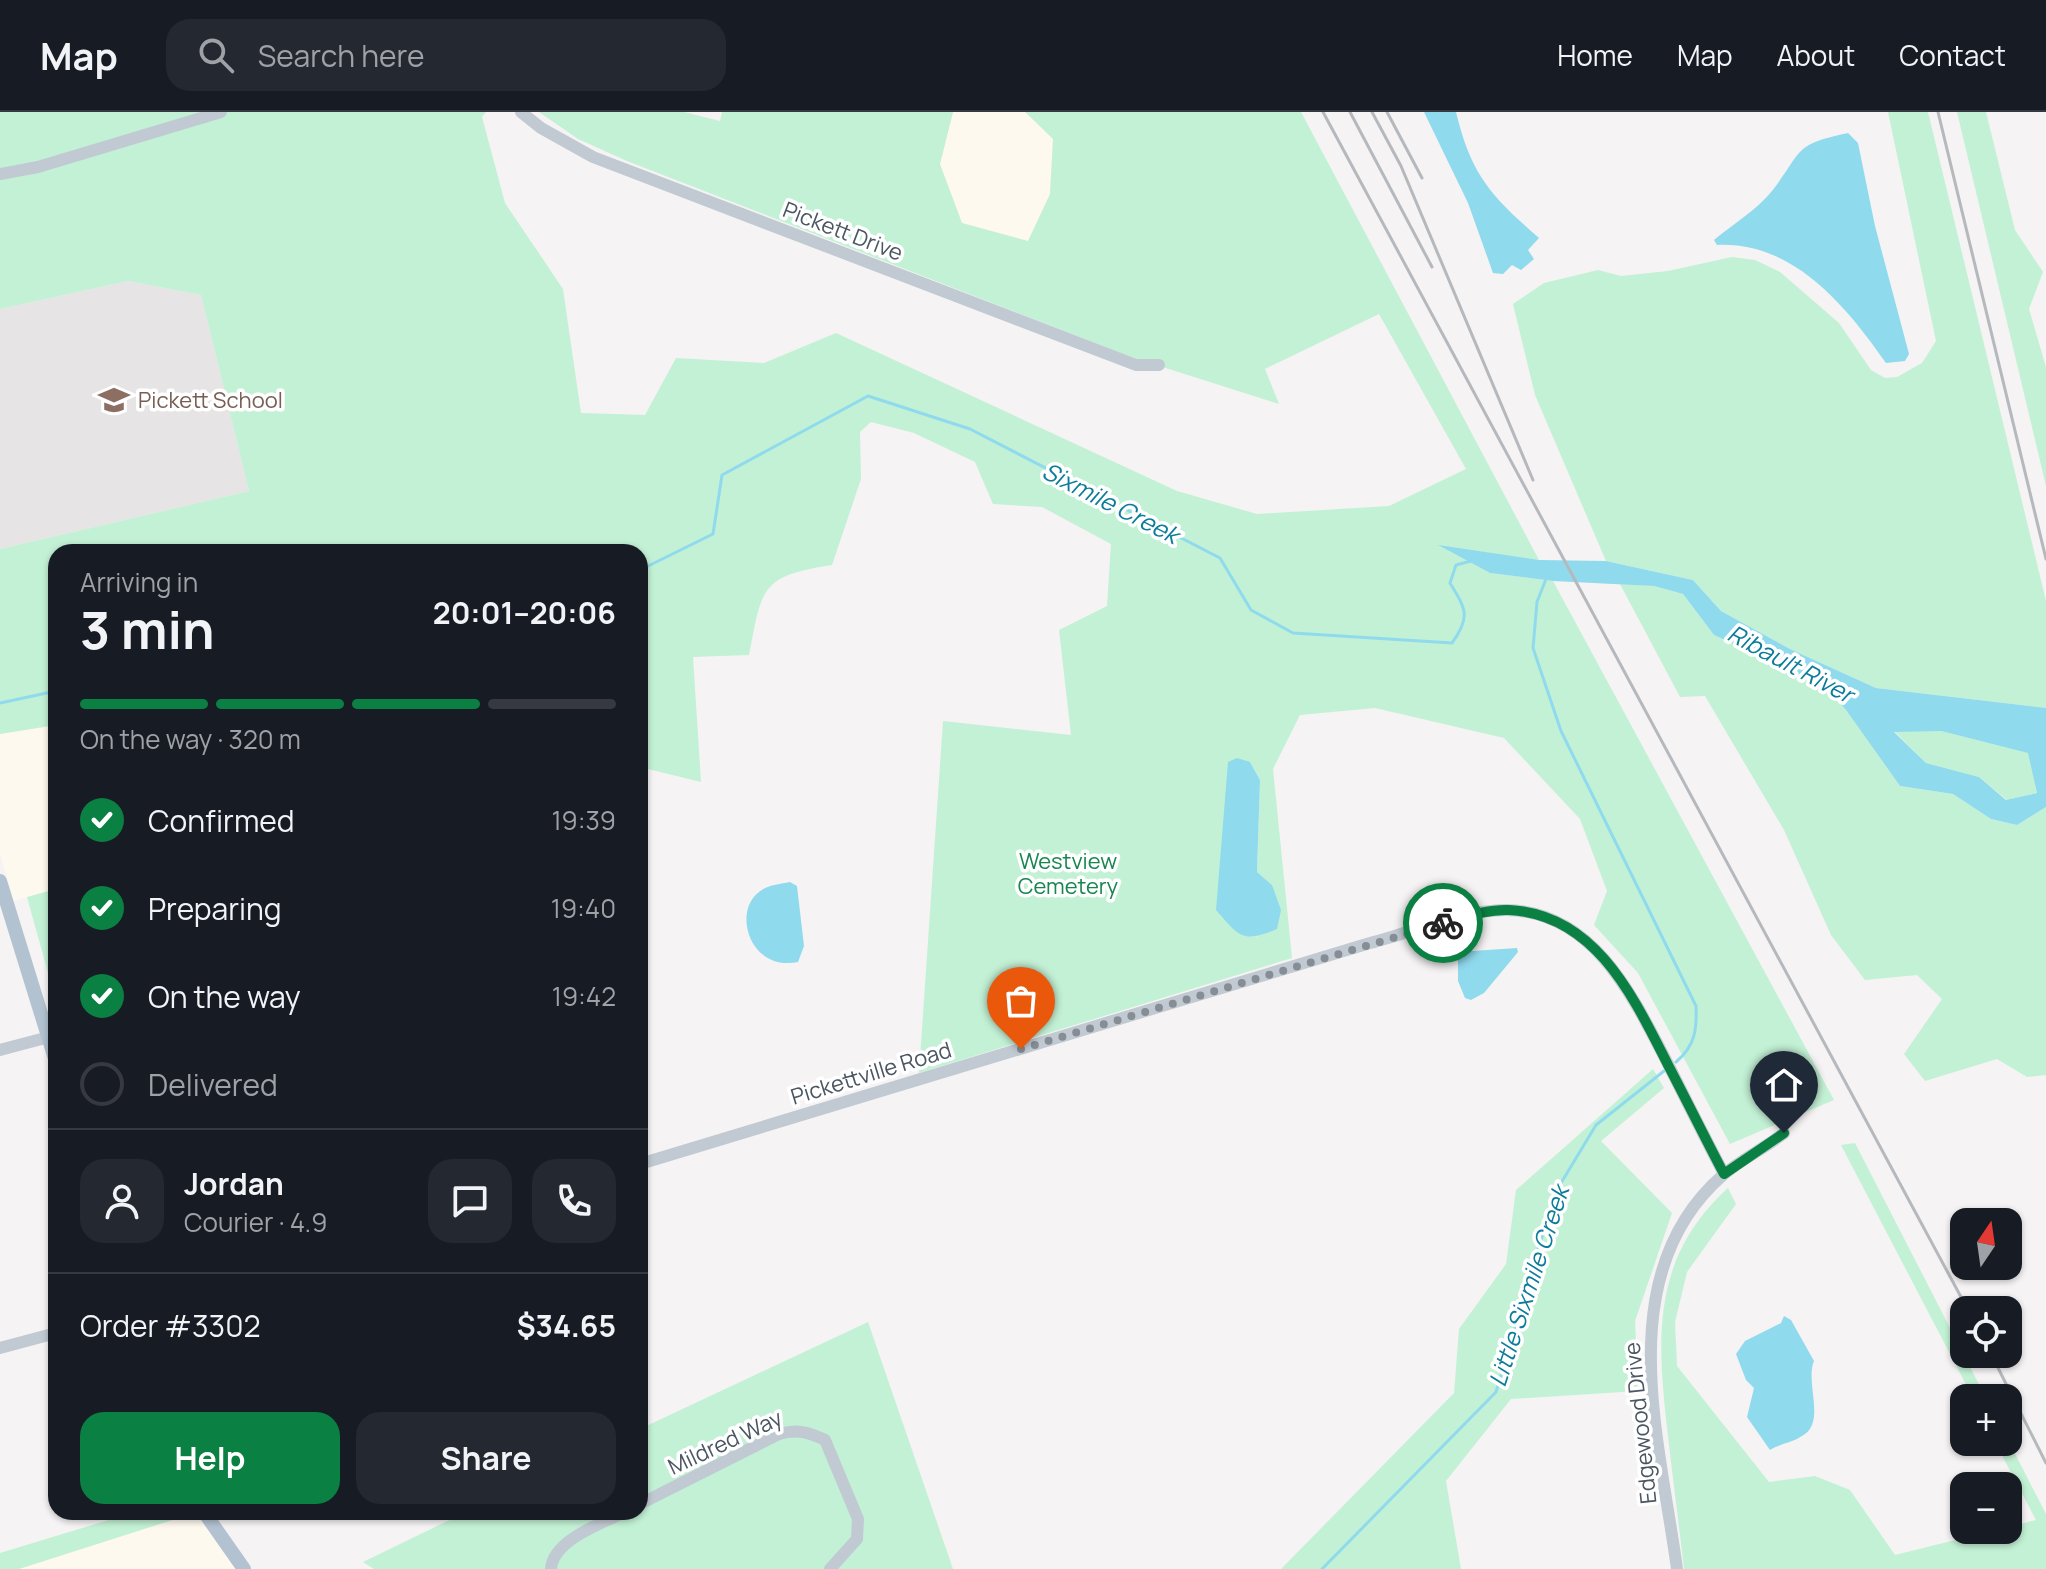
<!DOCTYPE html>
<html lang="en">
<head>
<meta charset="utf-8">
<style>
  body { margin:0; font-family:Manrope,sans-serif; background:#242831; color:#f1f3f6; height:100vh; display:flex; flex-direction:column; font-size:30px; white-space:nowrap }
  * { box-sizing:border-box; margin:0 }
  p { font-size:26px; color:#9ea1a6 }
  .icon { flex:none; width:44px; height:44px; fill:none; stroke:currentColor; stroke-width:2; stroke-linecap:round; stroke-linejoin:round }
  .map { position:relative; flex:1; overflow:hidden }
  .side { position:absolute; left:48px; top:432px; width:600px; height:976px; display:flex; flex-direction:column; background:#171b24; border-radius:24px; box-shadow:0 2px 6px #0004 }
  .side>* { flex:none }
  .needle { width:52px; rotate:13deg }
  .tools { position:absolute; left:1950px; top:1096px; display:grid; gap:16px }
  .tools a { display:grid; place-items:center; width:72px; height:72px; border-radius:16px; background:#171b24; box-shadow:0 2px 6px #0004; font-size:40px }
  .pin { position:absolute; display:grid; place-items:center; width:68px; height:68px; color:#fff; margin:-82px -34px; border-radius:50% 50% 50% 0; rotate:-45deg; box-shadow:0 0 8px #0007 }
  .pin .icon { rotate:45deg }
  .courier { position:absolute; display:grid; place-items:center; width:80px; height:80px; margin:-40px; border:6px solid #0b8043; border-radius:50%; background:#fff; color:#222; box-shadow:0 2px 10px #0007 }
  .headline em { font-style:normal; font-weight:700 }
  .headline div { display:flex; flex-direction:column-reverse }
  .headline { display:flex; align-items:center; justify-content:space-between; height:136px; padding:0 32px }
  h1 { font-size:52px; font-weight:700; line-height:60px }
  .bar { display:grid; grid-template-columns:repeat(4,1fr); gap:12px 8px; align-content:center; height:96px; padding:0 32px }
  .bar i { height:10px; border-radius:6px; background:#363941 }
  .bar .selected { background:#0b8043 }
  .bar p { grid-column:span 4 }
  .line { display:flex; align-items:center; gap:20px; padding:0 32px; border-top:2px solid #363941 }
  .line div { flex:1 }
  .round { display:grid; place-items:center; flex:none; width:84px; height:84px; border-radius:24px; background:#242831 }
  ol { padding:0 32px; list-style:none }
  li { display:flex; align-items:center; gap:24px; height:88px }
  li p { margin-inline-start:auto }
  li .icon { padding:8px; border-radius:50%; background:#0b8043; color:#fff; stroke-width:4 }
  li:last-child { color:#9ea1a6 }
  li i { width:44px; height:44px; border:4px solid #363941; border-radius:50% }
  .button { display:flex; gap:16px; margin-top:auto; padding:16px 32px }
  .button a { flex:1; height:92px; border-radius:24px; background:#0b8043; color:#fff; font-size:32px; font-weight:700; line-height:92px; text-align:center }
  .button a+a { background:#242831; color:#f1f3f6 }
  header { display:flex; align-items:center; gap:48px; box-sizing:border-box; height:112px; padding:0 40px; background:#171b24; border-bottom:2px solid #363941 }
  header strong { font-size:38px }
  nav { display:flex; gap:44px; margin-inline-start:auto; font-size:28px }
  .search { width:560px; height:72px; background:#242831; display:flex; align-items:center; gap:20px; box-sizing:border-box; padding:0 28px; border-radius:24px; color:#9ea1a6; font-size:30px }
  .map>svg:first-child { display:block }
</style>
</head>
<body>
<header>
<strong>Map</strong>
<div class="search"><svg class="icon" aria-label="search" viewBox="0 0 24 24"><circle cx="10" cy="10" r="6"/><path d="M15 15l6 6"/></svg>Search here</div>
<nav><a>Home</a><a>Map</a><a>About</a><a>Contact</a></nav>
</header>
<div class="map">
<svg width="2046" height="1457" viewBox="0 0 2046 1457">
  <rect width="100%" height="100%" fill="#f5f3f3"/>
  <path fill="#fdf9ef" d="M953,0H1025L1053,26L1050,82L1028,129L962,111L940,53Z
    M56,613V777L13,789L0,742V622Z
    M197,1400L236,1457H19Z"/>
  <path fill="#e6e4e5" d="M128,169L201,183L249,379L0,437V197Z"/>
  <path fill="#c3f1d5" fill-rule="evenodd" d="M0,0H486L482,5L505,91L563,177L581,301L645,303L676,246L764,251L836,221L1177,379L1257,402L1389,394L1466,357L1379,202L1265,257L1279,292L1131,245L627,49L578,27L539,0H684L720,9L722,0H953L940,52L962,111L1028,129L1050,82L1053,27L1025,0H1301L1539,448L1440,434L1490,461L1553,469L1834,988L1730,1032L1638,861L1594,813L1607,779L1580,707L1504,626L1375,596L1300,603L1273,657L1292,846L919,961L943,609L1071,623L1059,518L1107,494L1111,432L1042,395L993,392L975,350L914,321L871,310L860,320L861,367L832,453C760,464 762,476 749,543L693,545L701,670L640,655V440H56V613L0,622V437L249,379L201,183L128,169L0,197ZM1250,650L1260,668L1257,760L1272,773L1256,826Z
    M1888,0H1928L2046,489V596L1876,576L1790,537L1721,499L1693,468L1606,449L1535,283L1513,192L1544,171L1598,158L1621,164L1668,159L1732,145L1755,148L1780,160L1839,211L1871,258L1885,266L1897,265L1922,251L1936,229Z
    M1957,0H1986L2015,118L2043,160L2029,197L2046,255V374Z
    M1620,472L1654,474L1683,482L1714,523L1825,574L1846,598L1900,674L1953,682L1991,707L2017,713L2046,695V963L2027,965L1997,947L1925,969L1904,942L1942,887L1917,863L1865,868L1831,823L1784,718L1705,584L1680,585Z
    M1894,619H1941L2029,641L2037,681L2007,688L1979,665L1926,651Z
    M56,777V890L27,785Z
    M1653,957L1664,976L1601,1029L1672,1101L1635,1209L1638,1279L1511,1287L1446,1369L1461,1457H1281L1454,1281L1459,1217L1506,1152L1516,1078Z
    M1855,1031L1986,1286H1973L1841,1033Z
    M1728,1076L1736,1092L1687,1160L1675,1210L1677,1254L1769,1370L1815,1364L1850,1378L1895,1443L2036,1408L1995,1330L2008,1328L2046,1402V1457H1684C1679,1413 1673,1368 1668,1324C1657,1228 1650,1147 1728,1076Z
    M868,1210L953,1457H374L363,1450L466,1400H640V1317Z
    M135,1400H187L188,1403L19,1457H0V1441Z"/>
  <path fill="#90daee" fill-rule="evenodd" d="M1424,0H1456C1471,63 1491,84 1539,126L1528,138L1534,147L1521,158L1512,153L1503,162L1493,161L1468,91Z
    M1848,21L1858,31L1875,114L1909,242L1905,249L1886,251C1846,194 1793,129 1717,133L1714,128C1733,112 1758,97 1772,79C1804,38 1792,33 1848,21Z
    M1438,433L1539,448L1606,449L1693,468L1721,499L1790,537L1876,576L2046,596V695L2017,713L1991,707L1953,682L1900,674L1846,598L1825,574L1714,523L1683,482L1654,474L1553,469L1490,461ZM1941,619L2028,641L2037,681L2006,688L1979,665L1926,651L1894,620Z
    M1237,646L1250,650L1260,668L1257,760L1272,773L1281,798L1277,817C1242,832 1239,824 1216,798L1228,650Z
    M790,770L797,774L804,834L798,850C750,860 732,800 759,780C767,773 780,772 790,770Z
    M1517,836L1518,840L1484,881L1471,888L1465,886L1458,869V840Z
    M1784,1204L1791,1208L1814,1249C1805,1270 1825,1307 1805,1322C1793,1331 1781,1331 1770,1338L1747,1305L1754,1276L1746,1268L1736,1242L1745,1229L1781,1211Z"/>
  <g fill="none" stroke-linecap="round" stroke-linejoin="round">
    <path stroke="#90daee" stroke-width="3" d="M640,458L713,422L722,363L868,284L970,317L1220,446L1251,498L1293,521L1452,531C1471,505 1466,497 1450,471L1456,453L1471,449
      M1546,467L1537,490L1533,536L1561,619L1696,894C1697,918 1695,934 1676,950
      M0,591L56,579
      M1322,1457L1496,1280L1555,1081L1596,1013L1664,959"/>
    <path stroke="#c1cad2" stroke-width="12" d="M521,0L541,16L593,45L1136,253H1159
      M0,62L38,55L221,0
      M0,938L49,925
      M640,1052L1370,831C1413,820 1462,798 1506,798C1595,799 1634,887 1669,954C1687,990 1705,1026 1724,1062
      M0,1236L56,1221
      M640,1392L779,1322C798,1317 808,1320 825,1328L858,1407L857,1427L830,1457
      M551,1457C553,1428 602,1411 625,1400
      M1677,1457C1660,1328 1609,1162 1723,1063C1742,1047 1765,1036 1784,1021"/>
    <path stroke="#b3c2d1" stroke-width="14" d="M0,769L56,950
      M204,1400L244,1457"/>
    <path stroke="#b5b8bd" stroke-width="3" d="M1323,0L1968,1198
      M1350,0L1432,155
      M1372,0L1401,54L1533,368
      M1387,0L1422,66
      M1938,0L2046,447
      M1991,1242L2046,1351"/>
  </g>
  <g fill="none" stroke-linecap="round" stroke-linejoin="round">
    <path stroke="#868d94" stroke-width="8" stroke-dasharray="0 14.4" d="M1021,937L1443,811"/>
    <path stroke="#0b8043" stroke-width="10" d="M1443,811C1465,805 1487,797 1509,798C1596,802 1634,886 1668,953C1687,989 1705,1026 1724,1062L1784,1021"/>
  </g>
  <defs>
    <symbol id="school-bare" viewBox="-9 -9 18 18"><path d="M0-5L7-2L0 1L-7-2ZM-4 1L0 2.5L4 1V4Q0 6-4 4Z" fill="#8d6e63" stroke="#fff" stroke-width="2.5" paint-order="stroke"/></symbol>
  </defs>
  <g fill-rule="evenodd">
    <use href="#school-bare" x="92" y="266" width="44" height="44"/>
  </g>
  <g text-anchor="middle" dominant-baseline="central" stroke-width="7" stroke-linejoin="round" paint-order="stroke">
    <g font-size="22" fill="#4a5661" stroke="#fff">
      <text transform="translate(843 119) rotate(21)">Pickett Drive</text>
      <text transform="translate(871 961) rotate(-17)">Pickettville Road</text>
      <text transform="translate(1640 1311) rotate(-96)">Edgewood Drive</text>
      <text transform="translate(725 1330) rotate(-25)">Mildred Way</text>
    </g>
    <g font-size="22" fill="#785e54" stroke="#fff" text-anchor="start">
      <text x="138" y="288">Pickett School</text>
    </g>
    <g font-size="22" fill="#17864f" stroke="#fff">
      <text x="1068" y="749">Westview<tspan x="1068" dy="25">Cemetery</tspan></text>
    </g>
    <g font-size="24" font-style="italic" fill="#0c7c9b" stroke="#fff">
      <text transform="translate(1111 390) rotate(27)">Sixmile Creek</text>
      <text transform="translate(1791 551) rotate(28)">Ribault River</text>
      <text transform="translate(1528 1174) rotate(-72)">Little Sixmile Creek</text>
    </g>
  </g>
</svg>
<div class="tools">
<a><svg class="needle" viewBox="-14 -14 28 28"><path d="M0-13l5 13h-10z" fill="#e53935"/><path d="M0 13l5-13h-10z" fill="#9ea1a6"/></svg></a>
<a><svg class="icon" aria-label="locate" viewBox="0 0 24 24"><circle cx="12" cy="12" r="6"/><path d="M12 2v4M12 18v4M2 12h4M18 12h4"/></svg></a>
<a>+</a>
<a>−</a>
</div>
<div class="pin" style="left:1021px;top:937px;background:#ea580c"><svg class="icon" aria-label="bag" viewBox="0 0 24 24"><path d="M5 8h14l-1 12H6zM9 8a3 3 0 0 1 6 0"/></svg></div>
<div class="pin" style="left:1784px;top:1021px;background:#1f2937"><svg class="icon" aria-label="home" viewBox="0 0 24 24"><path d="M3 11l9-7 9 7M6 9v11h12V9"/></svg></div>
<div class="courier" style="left:1443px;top:811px"><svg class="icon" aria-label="bike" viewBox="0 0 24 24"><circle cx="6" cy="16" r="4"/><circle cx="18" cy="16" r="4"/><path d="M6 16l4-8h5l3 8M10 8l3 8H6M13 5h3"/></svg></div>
<section class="side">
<div class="headline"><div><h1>3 min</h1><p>Arriving in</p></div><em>20:01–20:06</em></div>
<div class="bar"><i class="selected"></i><i class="selected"></i><i class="selected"></i><i></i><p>On the way · 320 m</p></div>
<ol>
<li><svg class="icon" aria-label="check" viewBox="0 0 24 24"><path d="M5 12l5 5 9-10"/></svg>Confirmed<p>19:39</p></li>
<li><svg class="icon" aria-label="check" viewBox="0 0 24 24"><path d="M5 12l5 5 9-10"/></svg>Preparing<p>19:40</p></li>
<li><svg class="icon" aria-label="check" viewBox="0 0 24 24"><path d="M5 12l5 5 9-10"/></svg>On the way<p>19:42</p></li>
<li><i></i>Delivered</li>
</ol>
<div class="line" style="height:144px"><a class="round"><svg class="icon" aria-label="person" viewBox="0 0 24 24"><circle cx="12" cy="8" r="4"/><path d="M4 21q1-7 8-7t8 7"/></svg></a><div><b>Jordan</b><p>Courier · 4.9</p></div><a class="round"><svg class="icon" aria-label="chat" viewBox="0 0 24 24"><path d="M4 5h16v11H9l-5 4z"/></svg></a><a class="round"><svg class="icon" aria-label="phone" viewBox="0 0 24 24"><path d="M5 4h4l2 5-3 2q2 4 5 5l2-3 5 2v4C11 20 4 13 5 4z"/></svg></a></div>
<div class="line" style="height:104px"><div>Order #3302</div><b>$34.65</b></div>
<div class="button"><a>Help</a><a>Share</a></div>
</section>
</div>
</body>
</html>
